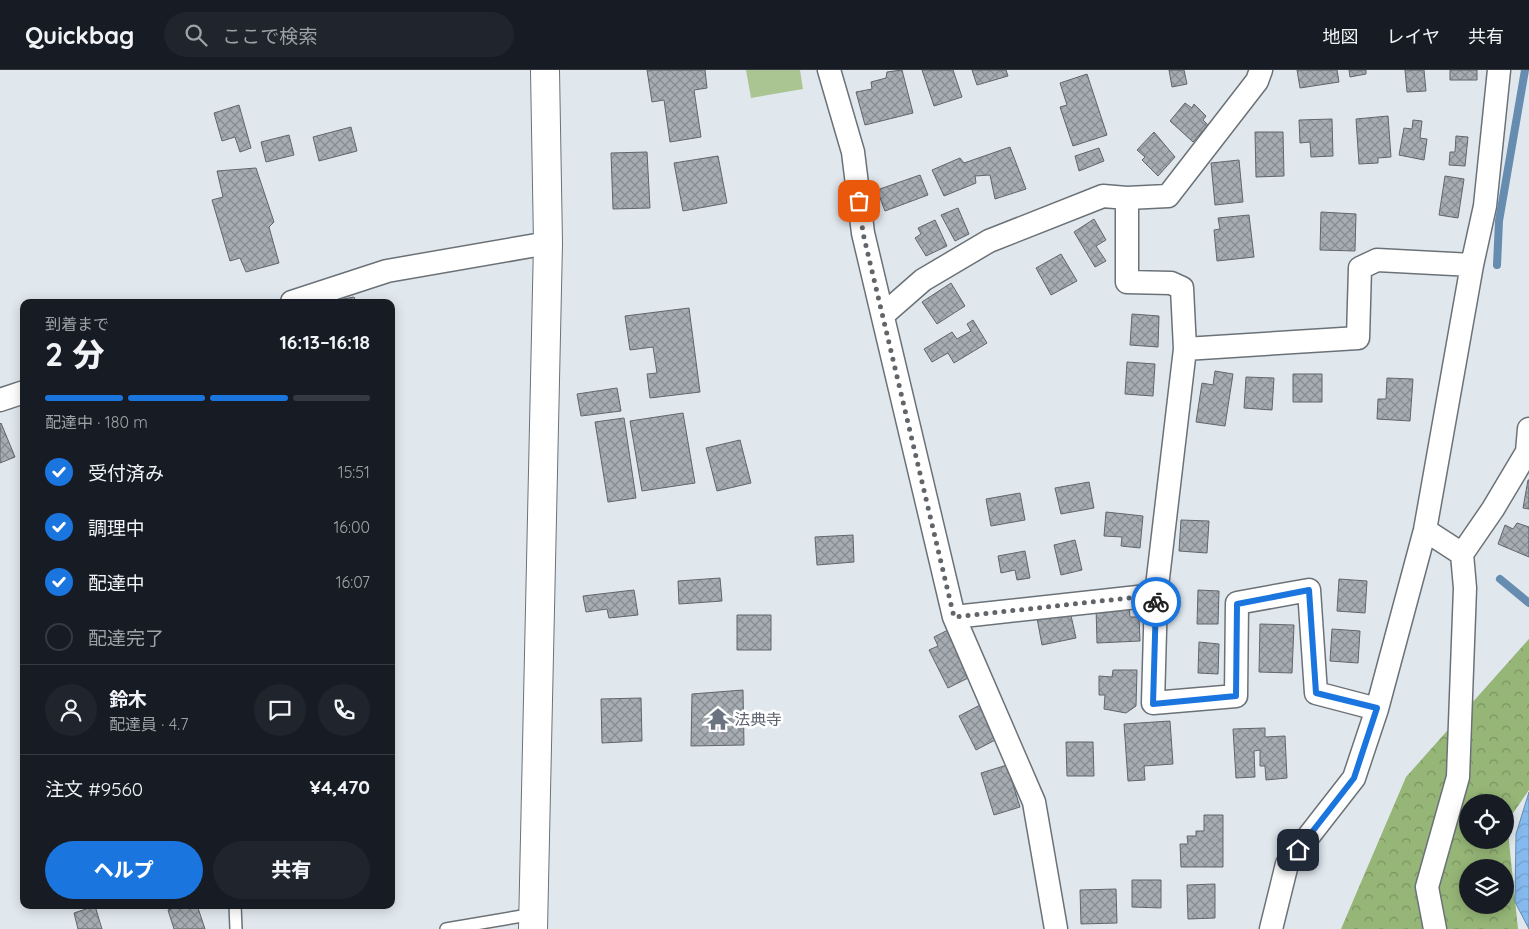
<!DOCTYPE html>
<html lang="ja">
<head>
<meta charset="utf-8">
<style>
  body { margin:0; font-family:Quicksand,"Noto Sans JP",sans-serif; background:#20242c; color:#f1f3f6; height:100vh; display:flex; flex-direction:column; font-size:19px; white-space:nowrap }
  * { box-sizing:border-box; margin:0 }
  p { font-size:16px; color:#9ea1a6 }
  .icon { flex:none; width:28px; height:28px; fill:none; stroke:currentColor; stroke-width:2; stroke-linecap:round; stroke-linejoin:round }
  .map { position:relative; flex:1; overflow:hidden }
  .drawer { position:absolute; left:20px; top:229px; width:375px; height:610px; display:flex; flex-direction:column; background:#171b24; border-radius:10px; box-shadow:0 2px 12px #0003 }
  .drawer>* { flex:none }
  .fabs { position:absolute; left:1459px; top:724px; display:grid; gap:10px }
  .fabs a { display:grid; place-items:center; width:55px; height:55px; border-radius:50%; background:#171b24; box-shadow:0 2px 12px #0003; font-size:25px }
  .pin { position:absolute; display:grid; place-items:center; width:42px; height:42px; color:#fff; margin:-21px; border-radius:10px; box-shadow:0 2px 8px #0006 }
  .courier { position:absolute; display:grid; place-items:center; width:50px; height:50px; margin:-25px; border:4px solid #1b75de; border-radius:50%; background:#fff; color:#222; box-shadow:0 1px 6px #0007 }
  .headline em { font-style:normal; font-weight:800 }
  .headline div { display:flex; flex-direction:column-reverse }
  .headline { display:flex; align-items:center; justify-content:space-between; height:85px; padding:0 25px }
  h1 { font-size:32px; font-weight:800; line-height:38px }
  .bar { display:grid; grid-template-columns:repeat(4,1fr); gap:8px 5px; align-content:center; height:60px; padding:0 25px }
  .bar i { height:6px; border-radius:4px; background:#363941 }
  .bar .current { background:#1b75de }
  .bar p { grid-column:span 4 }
  .line { display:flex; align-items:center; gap:12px; padding:0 25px; border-top:1px solid #363941 }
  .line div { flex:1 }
  .round { display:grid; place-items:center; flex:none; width:52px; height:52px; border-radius:26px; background:#20242c }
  ol { padding:0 25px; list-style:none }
  li { display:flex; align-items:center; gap:15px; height:55px }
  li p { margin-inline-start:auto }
  li .icon { padding:5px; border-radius:50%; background:#1b75de; color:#fff; stroke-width:4 }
  li:last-child { color:#9ea1a6 }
  li i { width:28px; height:28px; border:2px solid #363941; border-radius:50% }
  .button { display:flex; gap:10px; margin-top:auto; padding:10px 25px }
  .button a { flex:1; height:58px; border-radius:30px; background:#1b75de; color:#fff; font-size:20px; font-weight:800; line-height:58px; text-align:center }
  .button a+a { background:#20242c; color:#f1f3f6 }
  header { display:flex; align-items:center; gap:30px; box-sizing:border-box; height:70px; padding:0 25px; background:#171b24; border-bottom:1px solid #363941 }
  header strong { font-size:24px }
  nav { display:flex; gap:28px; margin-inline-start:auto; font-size:18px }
  .search { width:350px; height:45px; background:#20242c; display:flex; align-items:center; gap:12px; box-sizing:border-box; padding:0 18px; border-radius:28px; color:#9ea1a6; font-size:19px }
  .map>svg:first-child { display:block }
</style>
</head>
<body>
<header>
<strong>Quickbag</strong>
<div class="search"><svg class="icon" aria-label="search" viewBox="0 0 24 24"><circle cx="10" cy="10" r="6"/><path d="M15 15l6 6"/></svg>ここで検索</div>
<nav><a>地図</a><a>レイヤ</a><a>共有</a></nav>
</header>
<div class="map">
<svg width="1529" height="859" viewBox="0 0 1529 859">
  <defs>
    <pattern id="forest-crowns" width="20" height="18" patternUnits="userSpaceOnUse" patternTransform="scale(1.25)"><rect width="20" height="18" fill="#96b677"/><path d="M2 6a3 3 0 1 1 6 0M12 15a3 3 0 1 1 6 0" fill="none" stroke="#7a9361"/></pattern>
    <pattern id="water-waves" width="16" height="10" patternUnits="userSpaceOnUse" patternTransform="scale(1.25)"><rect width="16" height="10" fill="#86baee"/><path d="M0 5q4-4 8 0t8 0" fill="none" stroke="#739fcc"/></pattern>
    <pattern id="building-cross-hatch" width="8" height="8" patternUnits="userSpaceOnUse" patternTransform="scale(1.25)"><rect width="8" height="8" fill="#a5acb2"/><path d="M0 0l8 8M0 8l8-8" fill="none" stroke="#868b90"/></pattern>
  </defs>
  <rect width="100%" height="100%" fill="#e0e8ee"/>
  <path fill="url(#forest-crowns)" fill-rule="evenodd" d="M1529,569V720L1507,752L1518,859H1341L1406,707ZM1468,732H1505V770H1468ZM1468,798H1505V835H1468Z"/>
  <path fill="#aac492" d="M746,0H800L803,19L751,28Z"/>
  <path fill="url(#water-waves)" stroke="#668cb0" d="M1529,722V859L1515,832L1516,764Z"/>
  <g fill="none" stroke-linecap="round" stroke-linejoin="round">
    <path stroke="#668cb0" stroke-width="8" d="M1497,195L1499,151L1525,0
      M1500,509L1529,533"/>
  </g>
  <path fill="url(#building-cross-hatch)" stroke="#60666b" d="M647,0H705L707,18L694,20L701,67L670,72L664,30L652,32Z
    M902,0L913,43L865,55L856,22L872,19L871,12L886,8L887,2Z
    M922,0H953L962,27L934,36Z
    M972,0H1006L1008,6L977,15Z
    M1169,0H1184L1187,14L1172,17Z
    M1297,0H1337L1339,12L1300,18Z
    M1349,0H1366V4L1350,7Z
    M1405,0H1424L1426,21L1407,22Z
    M1450,0H1477V10H1450Z
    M1087,4L1107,65L1073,76L1060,37L1067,35L1060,13Z
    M1185,33L1192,38L1194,34L1206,46L1203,50L1208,55L1193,72L1170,51Z
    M239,35L251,78L240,82L235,67L222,71L214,43Z
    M1388,46L1391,87L1378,88V93L1359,94L1356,49Z
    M1332,49L1333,86L1311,87L1310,72L1300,73L1299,50Z
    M1413,50L1422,51L1420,68L1427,69L1424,90L1399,85L1404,58L1412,59Z
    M351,57L357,81L319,91L313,67Z
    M1154,62L1175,87L1158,106L1142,90L1145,87L1137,80Z
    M1255,62H1283L1284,106L1256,107Z
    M289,65L294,85L266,92L261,72Z
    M1456,66L1468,67L1465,96L1449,95L1450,82H1455Z
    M1010,77L1026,119L995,129L990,105L975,106L976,113L944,126L932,100L960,88L964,93Z
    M1099,78L1104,91L1079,101L1075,86Z
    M647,82L650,138L613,139L611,83Z
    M718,86L727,133L683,141L674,93Z
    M1239,90L1243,132L1215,135L1211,93Z
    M256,98L274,152L269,157L279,193L246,202L240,188L230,191L212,130L223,127L217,101Z
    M920,105L928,125L885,141L877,120Z
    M1445,106L1464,109L1458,148L1439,145Z
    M958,138L969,164L955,171L941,145Z
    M1321,142L1356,144L1355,181L1320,180Z
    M1249,145L1254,187L1217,191L1214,160L1220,159L1218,148Z
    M1094,149L1106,170L1096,176L1106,191L1095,197L1074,162Z
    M935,150L947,176L926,186L915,168L921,164L918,158Z
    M1061,184L1077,211L1051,225L1036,198Z
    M951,213L965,236L937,254L922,232Z
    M354,227L356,232H327Z
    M689,238L700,322L650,328L647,304L657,303L653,277L630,280L625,246Z
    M1132,244L1159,246L1158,277L1130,275Z
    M973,250L987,273L954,293L948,283L932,292L924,279L952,262L957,269L971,261L967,254Z
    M1127,292L1155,294L1153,326L1125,324Z
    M1215,301L1233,304L1225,356L1196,352L1202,313L1213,315Z
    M1293,304H1322V332H1293Z
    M1246,307L1274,308L1272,340L1244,338Z
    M1387,308L1413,309L1410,351L1377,349L1378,329H1386Z
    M617,318L621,341L581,346L577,324Z
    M683,343L695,413L642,421L630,351Z
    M624,348L636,428L608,432L595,352Z
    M1,353L15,387L0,393V354Z
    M740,370L751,413L717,421L706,378Z
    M1528,410H1529V439L1523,438Z
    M1089,412L1094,438L1061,444L1055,418Z
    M1020,423L1025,450L991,456L986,429Z
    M1106,442L1143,446L1140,478L1121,476L1122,467L1104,466Z
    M1181,450L1209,451L1207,483L1179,481Z
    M1517,453L1529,457V487L1498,474L1505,455L1513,459Z
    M853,465L854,492L817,495L815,467Z
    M1075,470L1082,500L1061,505L1054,475Z
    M1025,481L1030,508L1017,510L1015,500L1001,503L998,486Z
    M720,508L722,531L679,534L678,511Z
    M1339,509L1367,511L1365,543L1337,541Z
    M634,520L638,545L609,548L607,539L586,542L583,526Z
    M1198,520L1219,521L1218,554H1197Z
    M1129,536L1130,547H1139L1140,571L1097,573L1096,537Z
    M1070,541L1076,568L1042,575L1037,548Z
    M737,545H771V580H737Z
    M1260,554L1294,555L1292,603L1259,602Z
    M950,559L974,605L948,618L929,580L938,576L934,567Z
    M1332,559L1360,561L1358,593L1330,591Z
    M1199,572L1219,574L1218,604L1198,603Z
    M1113,600H1137L1136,636L1126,643L1104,639L1105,625H1099V606L1112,607Z
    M743,620L744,675L691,676L692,624Z
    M641,628L642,671L602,673L601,629Z
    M982,634L999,668L976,680L959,646Z
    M1170,651L1173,694L1144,696L1145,710L1128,711L1124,654Z
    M1265,658V667L1285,666L1287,708L1266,710L1265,696H1260V680L1254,681L1255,707L1236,708L1233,659Z
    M1066,672H1093L1094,706H1067Z
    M1007,695L1020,737L994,745L981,703Z
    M1204,745H1223V797H1181L1180,774H1188L1187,766H1196V761H1204Z
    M1132,810H1161V838L1132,837Z
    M1215,814V848L1188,849L1187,815Z
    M1116,819L1117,853L1081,854L1080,820Z
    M183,835H197L205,859H174L168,840Z
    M95,836L102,859H78L74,843Z"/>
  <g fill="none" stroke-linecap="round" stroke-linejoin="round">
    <defs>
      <path id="service" d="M235,835L236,859
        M446,859L534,844"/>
      <path id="minor" d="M829,0L853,82L863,163L954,547L1034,732L1056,859
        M1127,128V212L1171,213L1182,218L1185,279L1358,268L1360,198L1377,190L1472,195
        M292,232L387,201L548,173
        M883,245L923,210L989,171L1103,126L1127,128L1168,126L1257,11L1261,0
        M0,330L24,322
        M1425,460L1462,484L1465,518L1458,707L1427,817L1435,859
        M1462,484L1493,439L1527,382L1529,359
        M1156,525L1153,633L1236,626L1237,533L1309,520L1316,623L1377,639
        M954,547L1156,525L1185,279
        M1271,859L1287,794L1354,708L1377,639L1425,460L1472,195L1485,136L1499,0"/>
      <path id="tertiary" d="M533,859L548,173L545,0"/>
    </defs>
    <use href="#service" stroke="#6b7277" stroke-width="14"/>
    <use href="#minor" stroke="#6b7277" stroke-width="25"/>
    <use href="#tertiary" stroke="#6b7277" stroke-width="30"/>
    <use href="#service" stroke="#fff" stroke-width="11"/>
    <use href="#minor" stroke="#fff" stroke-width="22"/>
    <use href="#tertiary" stroke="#fff" stroke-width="28"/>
  </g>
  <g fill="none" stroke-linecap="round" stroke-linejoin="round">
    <path stroke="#616569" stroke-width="5" stroke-dasharray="0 9" d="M859,131L863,163L954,547L1156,525V532"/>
    <path stroke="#1b75de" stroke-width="6" d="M1156,532L1153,634L1236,626L1237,534L1309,520L1316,623L1377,638L1354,708L1298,780"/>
  </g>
  <defs>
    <symbol id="temple-bare" viewBox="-9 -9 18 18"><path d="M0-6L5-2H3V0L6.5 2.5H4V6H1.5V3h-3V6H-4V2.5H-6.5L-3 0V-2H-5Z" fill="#6b7280" stroke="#fff" stroke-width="2.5" paint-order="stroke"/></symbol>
  </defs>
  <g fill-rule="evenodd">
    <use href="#temple-bare" x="702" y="633" width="32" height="32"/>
  </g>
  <g text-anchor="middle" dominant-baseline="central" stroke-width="5" stroke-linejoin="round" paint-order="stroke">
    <g font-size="16" fill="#5b616d" stroke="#fff" text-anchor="start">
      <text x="734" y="649">法典寺</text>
    </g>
  </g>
</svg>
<div class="fabs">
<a><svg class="icon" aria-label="locate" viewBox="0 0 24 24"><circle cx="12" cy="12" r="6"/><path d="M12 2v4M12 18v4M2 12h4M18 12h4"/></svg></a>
<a><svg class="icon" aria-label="layers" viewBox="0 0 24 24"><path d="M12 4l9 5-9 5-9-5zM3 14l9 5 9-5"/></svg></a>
</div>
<div class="pin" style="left:859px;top:131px;background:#ea580c"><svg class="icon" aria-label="bag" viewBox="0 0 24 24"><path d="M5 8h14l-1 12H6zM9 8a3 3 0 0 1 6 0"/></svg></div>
<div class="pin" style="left:1298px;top:780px;background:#1f2937"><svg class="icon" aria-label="home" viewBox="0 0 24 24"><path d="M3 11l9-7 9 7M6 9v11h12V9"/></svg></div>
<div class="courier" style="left:1156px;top:532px"><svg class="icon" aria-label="bike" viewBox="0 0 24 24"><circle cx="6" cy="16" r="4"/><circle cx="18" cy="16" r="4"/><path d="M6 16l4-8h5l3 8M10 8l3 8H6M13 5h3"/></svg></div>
<section class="drawer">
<div class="headline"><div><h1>2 分</h1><p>到着まで</p></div><em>16:13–16:18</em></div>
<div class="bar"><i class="current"></i><i class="current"></i><i class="current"></i><i></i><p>配達中 · 180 m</p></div>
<ol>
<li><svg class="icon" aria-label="check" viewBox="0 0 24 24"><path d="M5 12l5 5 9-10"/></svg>受付済み<p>15:51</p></li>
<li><svg class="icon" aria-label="check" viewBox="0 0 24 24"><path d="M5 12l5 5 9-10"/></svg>調理中<p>16:00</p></li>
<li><svg class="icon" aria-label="check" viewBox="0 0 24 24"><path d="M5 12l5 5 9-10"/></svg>配達中<p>16:07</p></li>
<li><i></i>配達完了</li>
</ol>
<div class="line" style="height:90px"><a class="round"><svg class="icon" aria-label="person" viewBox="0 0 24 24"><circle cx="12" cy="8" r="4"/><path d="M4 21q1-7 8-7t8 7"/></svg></a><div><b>鈴木</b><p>配達員 · 4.7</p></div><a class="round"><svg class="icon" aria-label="chat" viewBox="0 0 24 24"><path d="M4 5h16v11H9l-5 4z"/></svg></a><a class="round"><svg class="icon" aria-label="phone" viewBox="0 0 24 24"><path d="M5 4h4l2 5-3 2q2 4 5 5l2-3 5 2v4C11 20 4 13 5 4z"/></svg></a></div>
<div class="line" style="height:65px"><div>注文 #9560</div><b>¥4,470</b></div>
<div class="button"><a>ヘルプ</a><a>共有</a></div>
</section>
</div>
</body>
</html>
